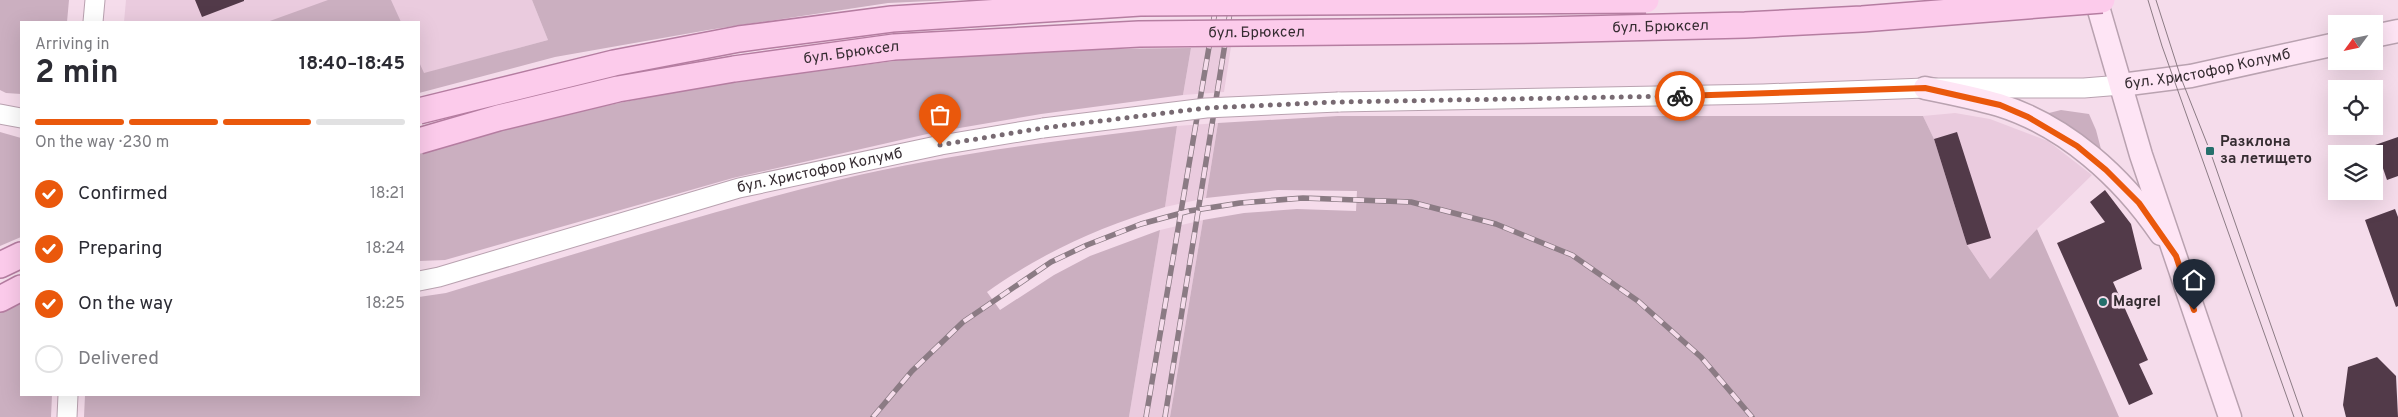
<!DOCTYPE html>
<html lang="en">
<head>
<meta charset="utf-8">
<style>
  body { margin:0; font-family:Overpass,sans-serif; background:#f2f2f3; color:#2b2b33; height:100vh; display:flex; flex-direction:column; font-size:19px; white-space:nowrap }
  * { box-sizing:border-box; margin:0 }
  p { font-size:16px; color:#7c7c81 }
  .icon { flex:none; width:28px; height:28px; fill:none; stroke:currentColor; stroke-width:2; stroke-linecap:round; stroke-linejoin:round }
  .map { position:relative; flex:1; overflow:hidden }
  .side { position:absolute; left:20px; top:21px; width:400px; height:375px; display:flex; flex-direction:column; background:#fff; border-radius:0px; box-shadow:0 5px 20px #0002 }
  .side>* { flex:none }
  .needle { width:32px; rotate:237deg }
  .buttons { position:absolute; left:2328px; top:15px; display:grid; gap:10px }
  .buttons a { display:grid; place-items:center; width:55px; height:55px; border-radius:0px; background:#fff; box-shadow:0 5px 20px #0002; font-size:25px }
  .pin { position:absolute; display:grid; place-items:center; width:42px; height:42px; color:#fff; margin:-51px -21px; border-radius:50% 50% 50% 0; rotate:-45deg; box-shadow:0 0 5px #0007 }
  .pin .icon { rotate:45deg }
  .courier { position:absolute; display:grid; place-items:center; width:50px; height:50px; margin:-25px; border:4px solid #ea580c; border-radius:50%; background:#fff; color:#222; box-shadow:0 1px 6px #0007 }
  .overview em { font-style:normal; font-weight:700 }
  .overview div { display:flex; flex-direction:column-reverse }
  .overview { display:flex; align-items:center; justify-content:space-between; height:85px; padding:0 15px }
  h1 { font-size:32px; font-weight:700; line-height:38px }
  .bar { display:grid; grid-template-columns:repeat(4,1fr); gap:8px 5px; align-content:center; height:60px; padding:0 15px }
  .bar i { height:6px; border-radius:4px; background:#e1e1e2 }
  .bar .on { background:#ea580c }
  .bar p { grid-column:span 4 }
  ol { padding:0 15px; list-style:none }
  li { display:flex; align-items:center; gap:15px; height:55px }
  li p { margin-inline-start:auto }
  li .icon { padding:5px; border-radius:50%; background:#ea580c; color:#fff; stroke-width:4 }
  li:last-child { color:#7c7c81 }
  li i { width:28px; height:28px; border:2px solid #e1e1e2; border-radius:50% }
  .map>svg:first-child { display:block }
</style>
</head>
<body>
<div class="map">
<svg width="2398" height="417" viewBox="0 0 2398 417">
  <rect width="100%" height="100%" fill="#f5dceb"/>
  <path fill="#eacbde" d="M126,0H532L548,40L419,75V22H124Z
    M1231,47L1224,92L1183,95L1191,48Z
    M1955,113L1990,119L2048,141L2092,175L2037,229L1990,279L1967,245L1934,139L1923,116Z
    M1218,123L1206,198L1165,207L1177,126Z
    M1203,220L1170,417H1129L1160,230Z"/>
  <path fill="#cbafc0" d="M0,0H69L67,22H21V94L6,93L0,90Z
    M328,0H391L401,22H267Z
    M532,0H953L888,3L708,30L555,57L419,93V62L424,73L548,40Z
    M1191,48L1183,95L1041,114L936,132L733,178L445,260L419,261V152L548,117L721,83L910,59L1095,49Z
    M2061,110L2089,114L2096,130L2102,153L2045,114Z
    M1338,116H1923L1934,139L1967,245L1990,279L2037,229L2119,417H1170L1203,220L1244,213L1297,209L1356,211L1357,191L1278,190L1206,198L1218,123Z
    M1177,126L1165,207C1098,228 1045,251 987,292L1000,310L1054,275L1090,256L1160,230L1129,417H84L85,395H419V297L446,293C576,254 706,212 838,180C949,153 1064,140 1177,126Z
    M0,132L21,138V237L0,246Z
    M21,301V395H52L51,417H0V310Z"/>
  <path fill="#523a49" d="M195,0H244V1L202,17Z
    M1957,132L1991,238L1967,245L1934,139Z
    M2398,137V176L2387,180L2375,145Z
    M2105,190L2131,224L2142,269L2113,282L2148,360L2139,364L2153,394L2129,405L2057,243L2105,222L2090,202Z
    M2395,209L2398,217V306L2396,307L2365,220Z
    M2377,357L2396,376L2398,417H2346L2343,405L2348,367Z"/>
  <g fill="none" stroke-linecap="round" stroke-linejoin="round">
    <defs>
      <g id="tertiary">
        <path d="M93,22L95,0"/>
        <path d="M1338,102L1763,94L1925,88H2084L2121,85"/>
        <path d="M0,114L21,118"/>
        <path id="s1" d="M419,281L439,277L739,188L941,145L1043,128"/>
        <path d="M67,417L68,395"/>
      </g>
      <g id="secondary">
        <path d="M2096,0L2141,155L2230,417"/>
        <path d="M2374,36L2398,31"/>
        <path id="s2" d="M2121,85L2191,76L2336,44"/>
        <path d="M1925,88C1950,93 1975,98 1999,105C2066,126 2122,177 2161,234"/>
      </g>
      <path id="primary" d="M0,265L21,255
        M0,299L21,288"/>
    </defs>
    <use href="#tertiary" stroke="#b9a2b0" stroke-width="21"/>
    <use href="#secondary" stroke="#b9a2b0" stroke-width="25"/>
    <use href="#primary" stroke="#b57da1" stroke-width="28"/>
    <use href="#tertiary" stroke="#fff" stroke-width="19"/>
    <use href="#secondary" stroke="#fee5f5" stroke-width="22"/>
    <use href="#primary" stroke="#fccbeb" stroke-width="25"/>
    <path stroke="#8b7b84" stroke-width="1" d="M2148,0L2162,46L2294,417
      M2156,0L2181,78L2210,151L2303,417"/>
    <defs>
      <path id="rail" d="M873,417L912,371L963,322L1051,262L1087,245L1141,224L1189,211L1240,203L1303,198L1411,202L1496,224L1572,255L1638,301L1701,357L1752,417
        M1146,417L1217,0
        M1165,417L1232,0"/>
    </defs>
    <use href="#rail" stroke="#8b7b84" stroke-width="5.5"/>
    <use href="#rail" stroke="#f5dceb" stroke-width="4" stroke-dasharray="11" stroke-linecap="butt"/>
    <defs>
      <path id="tertiary-bridge" d="M1043,128L1206,108L1338,102"/>
      <g id="primary-bridge">
        <path d="M419,111L614,63L739,39L892,19L1140,3L1646,0"/>
        <path id="s3" d="M419,141L498,118L618,89L734,69L894,47L1139,34L1540,30L1745,25L1862,19L2102,0"/>
      </g>
    </defs>
    <use href="#tertiary-bridge" stroke="#b9a2b0" stroke-width="21" stroke-linecap="butt"/>
    <use href="#primary-bridge" stroke="#b57da1" stroke-width="28" stroke-linecap="butt"/>
    <use href="#tertiary-bridge" stroke="#fff" stroke-width="19"/>
    <use href="#primary-bridge" stroke="#fccbeb" stroke-width="25"/>
  </g>
  <g fill="none" stroke-linecap="round" stroke-linejoin="round">
    <path stroke="#786a72" stroke-width="5" stroke-dasharray="0 9" d="M940,145L1043,128L1206,108L1338,102L1680,96"/>
    <path stroke="#ea580c" stroke-width="6" d="M1680,96L1925,88L2000,105L2028,117L2077,146L2106,170L2139,203L2176,256L2194,310"/>
  </g>
  <g fill="#246f6b" stroke="#f5dceb" stroke-width="2">
    <rect x="2205" y="146" width="10" height="10" rx="2.5"/>
    <circle cx="2103" cy="302" r="5"/>
  </g>
  <g text-anchor="middle" dominant-baseline="central" stroke-width="5" stroke-linejoin="round" paint-order="stroke">
    <g font-size="15" fill="#352c31" stroke="#f5dceb">
      <text stroke="none"><textPath href="#s3" startOffset="1252">бул. Брюксел</textPath></text>
      <text stroke="none"><textPath href="#s3" startOffset="848">бул. Брюксел</textPath></text>
      <text stroke="none"><textPath href="#s3" startOffset="442">бул. Брюксел</textPath></text>
      <text stroke="none"><textPath href="#s2" startOffset="88">бул. Христофор Колумб</textPath></text>
      <text stroke="none"><textPath href="#s1" startOffset="416">бул. Христофор Колумб</textPath></text>
    </g>
    <g font-size="15" font-weight="bold" fill="#352c31" stroke="#f5dceb" text-anchor="start">
      <text x="2220" y="142">Разклона<tspan x="2220" dy="17">за летището</tspan></text>
      <text x="2113" y="302">Magrel</text>
    </g>
  </g>
</svg>
<div class="buttons">
<a><svg class="needle" viewBox="-14 -14 28 28"><path d="M0-13l5 13h-10z" fill="#e53935"/><path d="M0 13l5-13h-10z" fill="#7c7c81"/></svg></a>
<a><svg class="icon" aria-label="locate" viewBox="0 0 24 24"><circle cx="12" cy="12" r="6"/><path d="M12 2v4M12 18v4M2 12h4M18 12h4"/></svg></a>
<a><svg class="icon" aria-label="layers" viewBox="0 0 24 24"><path d="M12 4l9 5-9 5-9-5zM3 14l9 5 9-5"/></svg></a>
</div>
<div class="pin" style="left:940px;top:145px;background:#ea580c"><svg class="icon" aria-label="bag" viewBox="0 0 24 24"><path d="M5 8h14l-1 12H6zM9 8a3 3 0 0 1 6 0"/></svg></div>
<div class="pin" style="left:2194px;top:310px;background:#1f2937"><svg class="icon" aria-label="home" viewBox="0 0 24 24"><path d="M3 11l9-7 9 7M6 9v11h12V9"/></svg></div>
<div class="courier" style="left:1680px;top:96px"><svg class="icon" aria-label="bike" viewBox="0 0 24 24"><circle cx="6" cy="16" r="4"/><circle cx="18" cy="16" r="4"/><path d="M6 16l4-8h5l3 8M10 8l3 8H6M13 5h3"/></svg></div>
<section class="side">
<div class="overview"><div><h1>2 min</h1><p>Arriving in</p></div><em>18:40–18:45</em></div>
<div class="bar"><i class="on"></i><i class="on"></i><i class="on"></i><i></i><p>On the way · 230 m</p></div>
<ol>
<li><svg class="icon" aria-label="check" viewBox="0 0 24 24"><path d="M5 12l5 5 9-10"/></svg>Confirmed<p>18:21</p></li>
<li><svg class="icon" aria-label="check" viewBox="0 0 24 24"><path d="M5 12l5 5 9-10"/></svg>Preparing<p>18:24</p></li>
<li><svg class="icon" aria-label="check" viewBox="0 0 24 24"><path d="M5 12l5 5 9-10"/></svg>On the way<p>18:25</p></li>
<li><i></i>Delivered</li>
</ol>
</section>
</div>
</body>
</html>
